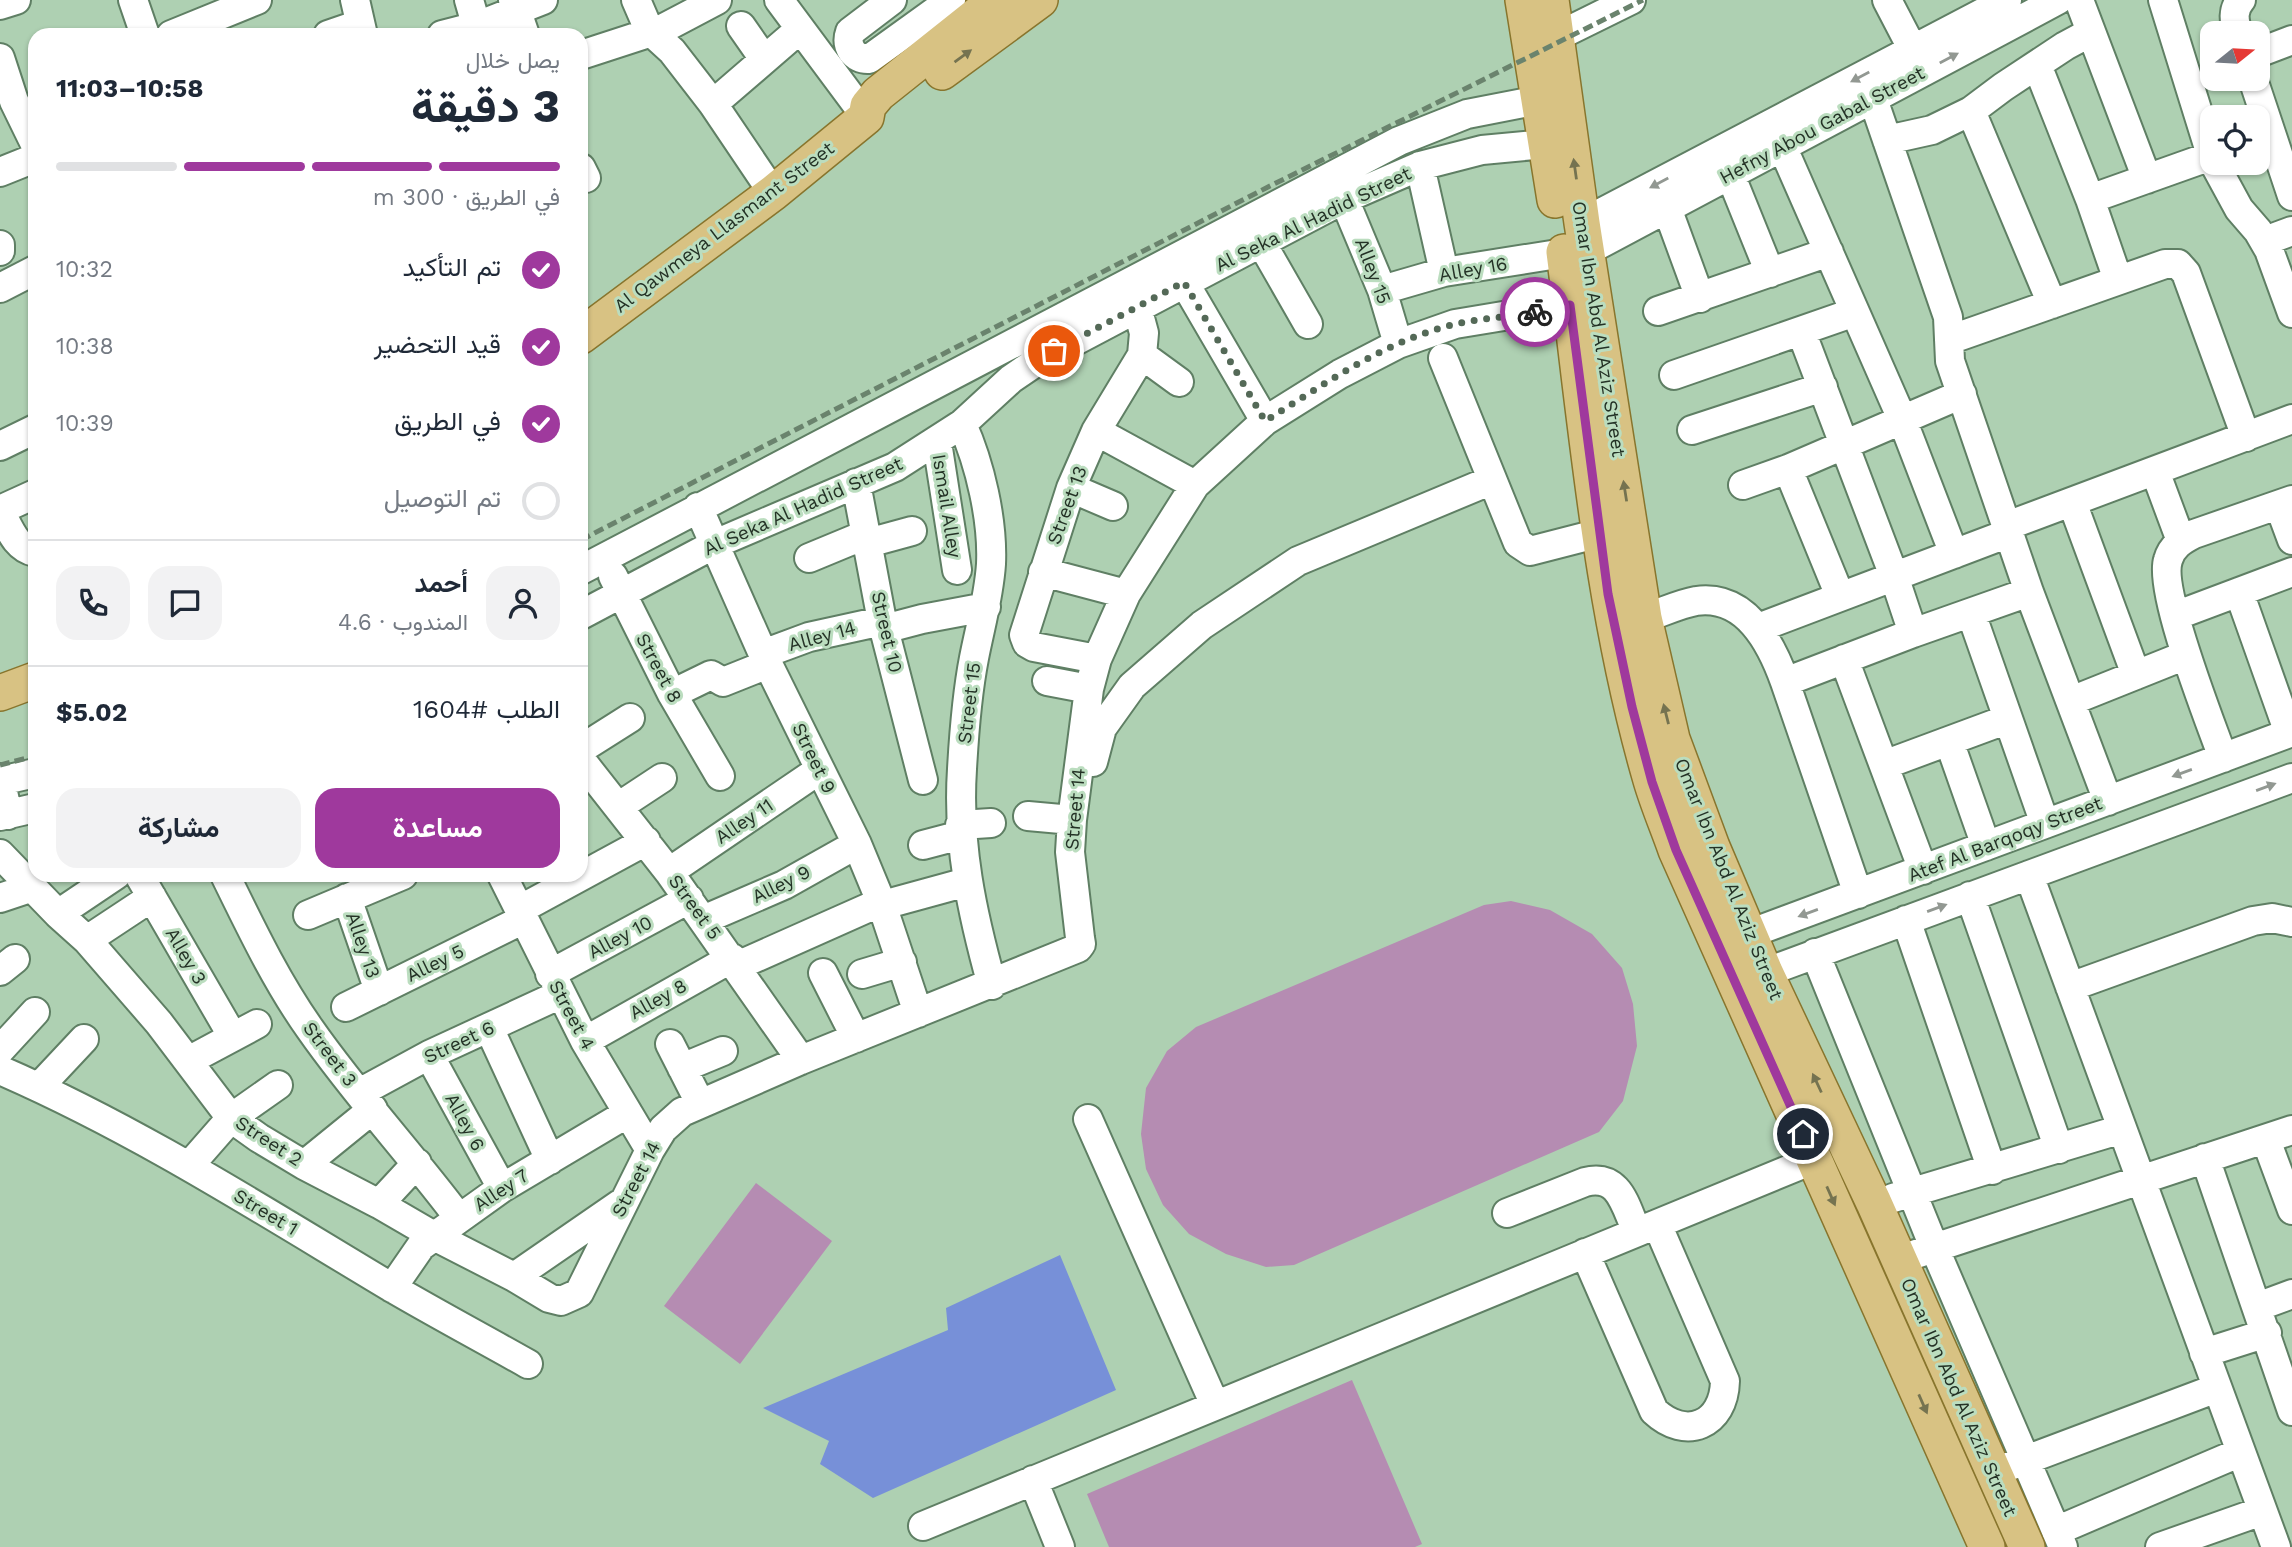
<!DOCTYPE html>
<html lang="ar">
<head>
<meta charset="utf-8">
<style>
  body { margin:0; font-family:"Work Sans",Vazirmatn,sans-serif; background:#f2f2f3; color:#1f2937; direction:rtl; height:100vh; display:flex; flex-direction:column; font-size:26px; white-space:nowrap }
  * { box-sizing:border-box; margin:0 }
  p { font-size:23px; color:#747a83 }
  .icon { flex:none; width:38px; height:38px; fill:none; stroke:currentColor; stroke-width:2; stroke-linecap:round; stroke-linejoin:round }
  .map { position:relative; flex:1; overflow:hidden; direction:ltr }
  .details { position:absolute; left:28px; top:28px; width:560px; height:854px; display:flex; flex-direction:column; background:#fff; border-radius:21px; box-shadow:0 2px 5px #0004; direction:rtl }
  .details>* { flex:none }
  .needle { width:46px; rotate:72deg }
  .tools { position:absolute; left:2200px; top:21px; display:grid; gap:14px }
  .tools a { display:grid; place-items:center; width:70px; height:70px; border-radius:14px; background:#fff; box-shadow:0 2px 5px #0004; font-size:35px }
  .pin { position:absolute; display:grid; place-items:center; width:60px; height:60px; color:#fff; margin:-30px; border:4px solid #fff; border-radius:50%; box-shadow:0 2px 7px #0007 }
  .courier { position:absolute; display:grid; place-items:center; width:70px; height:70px; margin:-35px; border:5px solid #9f399d; border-radius:50%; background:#fff; color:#222; box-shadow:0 2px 9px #0007 }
  .summary em { font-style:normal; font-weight:700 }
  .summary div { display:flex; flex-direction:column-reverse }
  .summary { display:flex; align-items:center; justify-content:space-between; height:119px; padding:0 28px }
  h1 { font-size:46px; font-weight:700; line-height:52px }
  .bar { display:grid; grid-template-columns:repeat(4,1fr); gap:10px 7px; align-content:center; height:84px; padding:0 28px }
  .bar i { height:9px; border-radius:5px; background:#e0e1e3 }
  .bar .active { background:#9f399d }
  .bar p { grid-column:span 4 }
  .line { display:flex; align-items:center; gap:18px; padding:0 28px; border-top:2px solid #e0e1e3 }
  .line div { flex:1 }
  .round { display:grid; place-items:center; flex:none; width:74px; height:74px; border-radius:21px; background:#f2f2f3 }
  ol { padding:0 28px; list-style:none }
  li { display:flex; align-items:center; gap:21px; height:77px }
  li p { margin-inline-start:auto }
  li .icon { padding:7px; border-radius:50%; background:#9f399d; color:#fff; stroke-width:4 }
  li:last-child { color:#747a83 }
  li i { width:38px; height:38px; border:4px solid #e0e1e3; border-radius:50% }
  .button { display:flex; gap:14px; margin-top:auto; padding:14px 28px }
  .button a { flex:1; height:80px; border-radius:21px; background:#9f399d; color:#fff; font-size:28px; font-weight:700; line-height:80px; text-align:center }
  .button a+a { background:#f2f2f3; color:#1f2937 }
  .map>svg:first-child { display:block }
</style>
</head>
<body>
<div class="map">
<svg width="2292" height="1547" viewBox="0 0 2292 1547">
  <rect width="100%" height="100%" fill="#aed0b2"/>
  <path fill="#b58cb2" d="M1511,901L1550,910L1592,934L1622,968L1633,1004L1637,1046L1623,1101L1599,1132L1294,1265L1266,1267L1226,1254L1189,1234L1163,1205L1146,1169L1141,1134L1146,1088L1167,1051L1196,1027L1484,905Z
    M756,1183L832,1241L740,1364L664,1306Z
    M1352,1380L1422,1544L1415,1547H1109L1087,1494Z"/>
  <path fill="#7790d8" d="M1060,1255L1116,1390L873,1498L820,1464L829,1441L763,1408L948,1330L946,1308Z"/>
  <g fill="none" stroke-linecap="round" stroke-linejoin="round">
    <defs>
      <path id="minor" d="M133,0L145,35
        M355,0L363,35
        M469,0L479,35
        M513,0L525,35
        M636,0L649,30L672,51L713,104L773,193
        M779,0L866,117
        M892,0L850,32C845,46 854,60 869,59L951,0
        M1887,0L1913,50
        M2079,0L2147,179
        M2163,0L2212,158
        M0,5L16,0
        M741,26L764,59
        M2238,33C2234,21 2232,10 2241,0
        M171,35L257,0
        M328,35L360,24
        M442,35L477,26L543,0
        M1556,37L1631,0
        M2258,53L2292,40
        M581,55L664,28L717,0
        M0,58L14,101L35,144
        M2037,65L2090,199L2118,280
        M2253,79L2292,196
        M1873,99L1948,317L1950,361L2029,592L2108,801
        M713,104L800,29
        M1971,111L2052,304
        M1887,140L1932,130L1971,111L2003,87L2065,46L2091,32
        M1782,146L1902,419L1954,554
        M2214,163L2239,209L2258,231L2269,250L2292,313
        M1420,166L1444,272
        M581,168L586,178
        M0,172L35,158
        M1730,174L1770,273
        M1344,199L1382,290L1398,344
        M2090,199L2211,156
        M1667,208L1700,298
        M1582,223L2007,0
        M2265,241L2292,231
        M1261,242L1308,324
        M0,245V251
        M1587,251L2058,0
        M1184,282L1265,421
        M0,288L35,270
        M1382,290L1444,272L1564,253
        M1658,311L1829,252
        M1801,331L1894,576L1913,633
        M1949,340L2165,264H2178L2186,273L2246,437
        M1142,355L1179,382
        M1443,358L1518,543L1530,551L1600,533
        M1674,375L1855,312
        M962,424C980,464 993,520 991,564C989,596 980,627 974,658C967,694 964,733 962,769C957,844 972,913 992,985
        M1692,430L1823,387
        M1096,431L1195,485
        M937,442L957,570
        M0,446L35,429
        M1788,469L1840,596
        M2155,471L2181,541
        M856,483L882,621L923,780
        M1743,485L1788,469L1962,394
        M1071,488L1113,506
        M2072,502L2136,675
        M2279,505L2292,540
        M698,507L763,654L857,844L881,902L918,1013
        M0,510L35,494
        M0,511C9,527 15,548 35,552
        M2007,526L2292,419
        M868,543L912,531
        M809,558L867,534
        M581,570L1399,141L1467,114L1539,100
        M1043,572L1126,594
        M613,576L672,694L720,776
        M2239,592L2289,733
        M1971,613L2045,824
        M581,615L715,544L895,467L962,424L1011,379L1039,360L1344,199L1420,166L1482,150L1546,144
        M2175,616L2292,572
        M1644,618C1661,613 1679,604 1696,601C1746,594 1771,643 1785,682L1858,894
        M1758,628L2009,533
        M884,629L922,619L986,607
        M763,654L809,637L882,621
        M1097,659L1034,647L1027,643L1024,635L1071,488L1096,431L1142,355L1144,333L1137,307
        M1844,659L1923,870
        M1047,681L1089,689
        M1785,682L1913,633L2029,592
        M672,694L711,675L723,682L768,664
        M2071,701L2186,655
        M1949,741L1986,846
        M581,749L630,718
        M2223,758C2210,721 2158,591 2168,560C2172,546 2182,540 2194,534L2292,500
        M581,760L669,872L801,1060
        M1093,762L1102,728L1132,686L1202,625L1298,561L1492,480
        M1884,765L2008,719
        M0,778L8,815
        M0,781L35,773
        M618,807L662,778
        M0,816L35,808
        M1028,816L1072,820
        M960,825L991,823
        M923,845L961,835
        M0,854L58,914L87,940L159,1023L231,1118L259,1138L304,1165L379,1204L434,1236L514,1277L549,1298L561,1301L579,1293L650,1150L663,1129L682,1112L801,1060L1078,948L1081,944L1080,938L1070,852L1072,820L1089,689L1097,659L1126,594L1195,485L1265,421L1340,374L1398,344L1455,324L1570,305
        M669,872L819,770
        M139,875L233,1037
        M225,875C251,928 276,981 310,1029C356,1095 411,1154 459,1218
        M502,875L585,1041L650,1150
        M2029,875L2276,1547
        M1970,896L2059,1149
        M0,898L33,887
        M347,898L379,991
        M883,905L967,882
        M519,910L646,841
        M58,914L116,875
        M308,915L403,875
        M703,920L784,885L857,844
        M1906,920L1992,1170
        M87,940L152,897
        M1730,941L2292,732
        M1815,953L1934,1247L2063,1547
        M737,966L881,902
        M0,971L15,959
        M823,973L856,1038
        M550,974L689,899
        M862,974L902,962
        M1745,980L2292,778
        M2070,987L2253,921L2272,918L2292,922
        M346,1007L524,919
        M489,1028L550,1160
        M585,1041L732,958
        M670,1044L700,1103
        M0,1050L35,1012
        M429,1055L502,1188
        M188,1061L257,1024
        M682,1068L723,1051
        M0,1070C136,1129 262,1210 389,1286C435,1313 482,1338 528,1364
        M39,1087L84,1039
        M359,1093L429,1055L561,994
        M1088,1119L1215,1405
        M2266,1140L2292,1210
        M2205,1158L2292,1411
        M304,1165L373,1109
        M189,1166L231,1118L278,1085
        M1893,1198L2122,1129
        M379,1204L417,1163
        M1507,1213L1585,1182C1620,1173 1625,1206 1637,1232
        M1585,1253L1654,1411C1686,1441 1724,1425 1725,1381L1657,1224
        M1916,1254L2292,1130
        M514,1277L620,1204
        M392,1288L421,1246L502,1188L628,1113
        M2257,1307L2292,1294
        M2204,1353L2267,1333
        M2010,1466L2217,1388
        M1033,1480L1060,1547
        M923,1526L1815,1159
        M2056,1531L2241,1452
        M2160,1547L2262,1511"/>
      <path id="major" d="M1523,0L1555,200
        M1551,0L1582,223L1644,618L1672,739L1712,847L1765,972L1874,1203L2027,1547
        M942,72L1040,0
        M1564,252C1587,429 1601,608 1651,780C1658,804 1668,827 1676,850L1987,1547
        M581,336L773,193L866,117L868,106L878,94L996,0
        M0,693L35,680"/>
    </defs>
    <use href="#minor" stroke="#5f7f64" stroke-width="32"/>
    <use href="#major" stroke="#88752d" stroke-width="38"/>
    <use href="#minor" stroke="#fff" stroke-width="28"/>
    <use href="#major" stroke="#d8c283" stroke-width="35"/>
    <path stroke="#6a836d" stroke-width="5" stroke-dasharray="10 5" stroke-linecap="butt" d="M581,540L1268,187L1643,0
      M0,765L35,756"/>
  </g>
  <defs><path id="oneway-solid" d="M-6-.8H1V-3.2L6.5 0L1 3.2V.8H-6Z" transform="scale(1.75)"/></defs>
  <g fill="#757350">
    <use href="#oneway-solid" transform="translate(963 56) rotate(-36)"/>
    <use href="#oneway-solid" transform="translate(1575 169) rotate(-98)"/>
    <use href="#oneway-solid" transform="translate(1625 491) rotate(-99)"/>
    <use href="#oneway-solid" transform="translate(1666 714) rotate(-104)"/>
    <use href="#oneway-solid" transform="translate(1817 1083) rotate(-115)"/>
    <use href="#oneway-solid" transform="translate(1831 1196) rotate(66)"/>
    <use href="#oneway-solid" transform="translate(1923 1404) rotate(66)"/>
  </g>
  <g fill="#929892">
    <use href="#oneway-solid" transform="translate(1949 58) rotate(-28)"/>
    <use href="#oneway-solid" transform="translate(1860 77) rotate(152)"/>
    <use href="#oneway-solid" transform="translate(1659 183) rotate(152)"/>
    <use href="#oneway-solid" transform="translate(2182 773) rotate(160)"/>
    <use href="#oneway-solid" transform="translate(2266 787) rotate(-20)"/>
    <use href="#oneway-solid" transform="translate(1937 908) rotate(-20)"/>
    <use href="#oneway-solid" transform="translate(1808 913) rotate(160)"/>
  </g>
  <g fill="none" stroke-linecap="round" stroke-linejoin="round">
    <path stroke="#546957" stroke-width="7" stroke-dasharray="0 12.6" d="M1054,351L1184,282L1265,421C1325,384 1386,340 1456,324C1482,318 1509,317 1535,312"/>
    <path stroke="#9f399d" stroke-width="9" d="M1535,312L1570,305L1608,594L1632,707L1652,782L1676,850L1803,1134"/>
  </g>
  <g text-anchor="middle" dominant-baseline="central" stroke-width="6" stroke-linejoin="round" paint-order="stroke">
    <g font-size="19" fill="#243226" stroke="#bbddbf">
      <text transform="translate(1822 125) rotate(-28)">Hefny Abou Gabal Street</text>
      <text transform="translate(1313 219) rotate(-26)">Al Seka Al Hadid Street</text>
      <text transform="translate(724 227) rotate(-37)">Al Qawmeya Llasmant Street</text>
      <text transform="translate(1473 269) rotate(-10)">Alley 16</text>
      <text transform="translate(1373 271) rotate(69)">Alley 15</text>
      <text transform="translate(1599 329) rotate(81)">Omar Ibn Abd Al Aziz Street</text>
      <text transform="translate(1067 505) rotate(-70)">Street 13</text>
      <text transform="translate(803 506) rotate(-24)">Al Seka Al Hadid Street</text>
      <text transform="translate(947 506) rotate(81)">Ismail Alley</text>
      <text transform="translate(887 632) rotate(77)">Street 10</text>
      <text transform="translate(822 636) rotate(-15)">Alley 14</text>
      <text transform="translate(659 668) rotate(62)">Street 8</text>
      <text transform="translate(969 703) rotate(-83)">Street 15</text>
      <text transform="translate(814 758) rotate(64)">Street 9</text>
      <text transform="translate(1075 809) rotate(-85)">Street 14</text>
      <text transform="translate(744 821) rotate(-34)">Alley 11</text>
      <text transform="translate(2005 839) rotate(-21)">Atef Al Barqoqy Street</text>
      <text transform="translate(1729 879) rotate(68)">Omar Ibn Abd Al Aziz Street</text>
      <text transform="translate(781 884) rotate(-26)">Alley 9</text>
      <text transform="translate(695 907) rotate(54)">Street 5</text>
      <text transform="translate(620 937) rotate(-28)">Alley 10</text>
      <text transform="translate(363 945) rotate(71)">Alley 13</text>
      <text transform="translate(186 956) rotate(60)">Alley 3</text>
      <text transform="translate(435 963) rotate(-26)">Alley 5</text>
      <text transform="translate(658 999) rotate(-29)">Alley 8</text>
      <text transform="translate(572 1015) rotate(62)">Street 4</text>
      <text transform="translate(459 1042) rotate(-25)">Street 6</text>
      <text transform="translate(330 1054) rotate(53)">Street 3</text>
      <text transform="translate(465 1122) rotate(62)">Alley 6</text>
      <text transform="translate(269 1141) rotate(33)">Street 2</text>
      <text transform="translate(636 1179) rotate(-62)">Street 14</text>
      <text transform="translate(501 1190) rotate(-33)">Alley 7</text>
      <text transform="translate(266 1212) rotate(31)">Street 1</text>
      <text transform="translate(1959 1397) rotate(66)">Omar Ibn Abd Al Aziz Street</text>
    </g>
  </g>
</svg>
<div class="tools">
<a><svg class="needle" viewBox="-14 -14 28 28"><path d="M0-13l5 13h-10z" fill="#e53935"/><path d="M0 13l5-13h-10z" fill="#747a83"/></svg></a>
<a><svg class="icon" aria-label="locate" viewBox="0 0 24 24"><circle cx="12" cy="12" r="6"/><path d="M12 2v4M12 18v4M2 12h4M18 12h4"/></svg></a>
</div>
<div class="pin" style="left:1054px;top:351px;background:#ea580c"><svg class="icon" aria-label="bag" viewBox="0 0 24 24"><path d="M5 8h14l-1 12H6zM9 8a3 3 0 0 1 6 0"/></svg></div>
<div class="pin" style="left:1803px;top:1134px;background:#1f2937"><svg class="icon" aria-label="home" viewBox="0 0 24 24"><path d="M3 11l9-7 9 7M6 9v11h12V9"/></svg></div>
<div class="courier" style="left:1535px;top:312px"><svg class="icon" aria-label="bike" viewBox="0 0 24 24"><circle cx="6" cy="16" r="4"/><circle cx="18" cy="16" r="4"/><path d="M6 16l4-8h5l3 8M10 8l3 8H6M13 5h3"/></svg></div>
<section class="details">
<div class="summary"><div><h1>3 دقيقة</h1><p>يصل خلال</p></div><em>10:58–11:03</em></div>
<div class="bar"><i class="active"></i><i class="active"></i><i class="active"></i><i></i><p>في الطريق · 300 m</p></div>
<ol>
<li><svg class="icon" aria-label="check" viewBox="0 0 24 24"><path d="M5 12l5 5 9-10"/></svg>تم التأكيد<p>10:32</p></li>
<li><svg class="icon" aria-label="check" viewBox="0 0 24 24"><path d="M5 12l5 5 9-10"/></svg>قيد التحضير<p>10:38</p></li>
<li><svg class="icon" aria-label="check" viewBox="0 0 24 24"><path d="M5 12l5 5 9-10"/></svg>في الطريق<p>10:39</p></li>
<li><i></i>تم التوصيل</li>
</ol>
<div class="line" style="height:126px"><a class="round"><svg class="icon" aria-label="person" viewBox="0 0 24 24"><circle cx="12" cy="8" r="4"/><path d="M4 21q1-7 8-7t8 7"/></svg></a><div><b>أحمد</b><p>المندوب · 4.6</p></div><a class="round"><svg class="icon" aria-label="chat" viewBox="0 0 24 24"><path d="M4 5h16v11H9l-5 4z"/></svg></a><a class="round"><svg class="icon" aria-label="phone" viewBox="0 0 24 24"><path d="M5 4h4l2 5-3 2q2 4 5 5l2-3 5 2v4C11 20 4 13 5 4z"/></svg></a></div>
<div class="line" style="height:91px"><div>الطلب #1604</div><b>$5.02</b></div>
<div class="button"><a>مساعدة</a><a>مشاركة</a></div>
</section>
</div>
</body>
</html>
